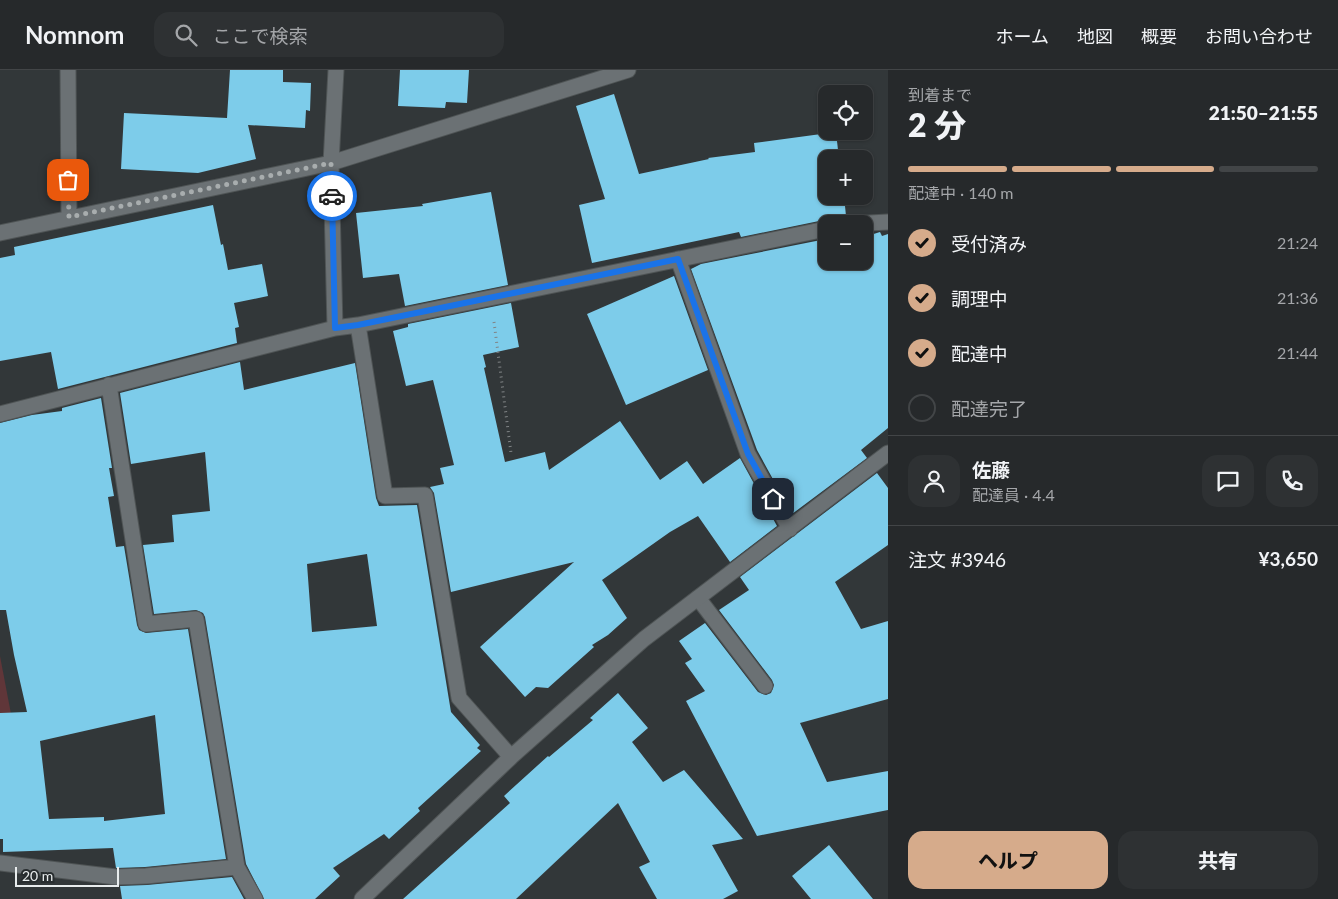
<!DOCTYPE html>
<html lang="ja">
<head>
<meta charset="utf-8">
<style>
  body { margin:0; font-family:Lato,"Noto Sans JP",sans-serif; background:#2e3133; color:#f1f3f6; height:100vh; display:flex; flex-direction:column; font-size:19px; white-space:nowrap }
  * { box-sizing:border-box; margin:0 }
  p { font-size:16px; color:#a4a6a9 }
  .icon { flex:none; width:28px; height:28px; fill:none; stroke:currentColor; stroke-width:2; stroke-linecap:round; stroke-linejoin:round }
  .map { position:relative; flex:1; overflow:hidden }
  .panel { display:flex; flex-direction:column; background:#26292b; width:450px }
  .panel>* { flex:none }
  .controls { position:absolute; left:818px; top:15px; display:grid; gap:10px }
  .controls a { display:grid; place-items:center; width:55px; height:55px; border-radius:10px; background:#26292b; box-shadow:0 1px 4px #0004,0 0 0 1px #424547; font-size:25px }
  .scale { position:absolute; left:15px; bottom:12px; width:104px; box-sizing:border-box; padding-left:5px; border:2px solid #e8eced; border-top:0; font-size:14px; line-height:18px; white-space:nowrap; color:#e8eced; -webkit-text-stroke:4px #282d2f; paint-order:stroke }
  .pin { position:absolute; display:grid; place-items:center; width:42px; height:42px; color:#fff; margin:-21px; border-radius:10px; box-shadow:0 2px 8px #0006 }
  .courier { position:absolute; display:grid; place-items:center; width:50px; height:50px; margin:-25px; border:4px solid #1a73e8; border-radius:50%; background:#fff; color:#222; box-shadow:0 1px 6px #0007 }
  .head em { font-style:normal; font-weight:800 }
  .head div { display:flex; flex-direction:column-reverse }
  .head { display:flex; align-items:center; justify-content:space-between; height:85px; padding:0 20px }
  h1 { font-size:32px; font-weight:800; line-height:38px }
  .bar { display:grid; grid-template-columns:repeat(4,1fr); gap:8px 5px; align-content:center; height:60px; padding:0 20px }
  .bar i { height:6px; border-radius:4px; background:#424547 }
  .bar .on { background:#d6ab8b }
  .bar p { grid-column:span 4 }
  .line { display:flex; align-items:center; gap:12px; padding:0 20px; border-top:1px solid #424547 }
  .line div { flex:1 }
  .round { display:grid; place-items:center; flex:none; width:52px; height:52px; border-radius:15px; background:#2e3133 }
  ol { padding:0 20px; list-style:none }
  li { display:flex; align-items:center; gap:15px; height:55px }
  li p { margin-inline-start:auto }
  li .icon { padding:5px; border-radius:50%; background:#d6ab8b; color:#111; stroke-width:4 }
  li:last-child { color:#a4a6a9 }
  li i { width:28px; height:28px; border:2px solid #424547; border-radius:50% }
  .primary-button { display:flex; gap:10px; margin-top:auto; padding:10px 20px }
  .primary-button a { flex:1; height:58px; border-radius:15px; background:#d6ab8b; color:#111; font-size:20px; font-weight:800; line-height:58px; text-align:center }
  .primary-button a+a { background:#2e3133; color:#f1f3f6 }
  header { display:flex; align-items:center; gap:30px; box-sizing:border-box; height:70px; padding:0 25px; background:#26292b; border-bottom:1px solid #424547 }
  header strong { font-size:24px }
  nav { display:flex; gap:28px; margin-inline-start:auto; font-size:18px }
  .search { width:350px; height:45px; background:#2e3133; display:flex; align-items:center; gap:12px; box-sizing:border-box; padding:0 18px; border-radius:15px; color:#a4a6a9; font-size:19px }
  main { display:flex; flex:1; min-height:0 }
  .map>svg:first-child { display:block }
</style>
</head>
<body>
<header>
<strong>Nomnom</strong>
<div class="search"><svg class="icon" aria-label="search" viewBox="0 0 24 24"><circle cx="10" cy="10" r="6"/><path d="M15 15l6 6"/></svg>ここで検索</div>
<nav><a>ホーム</a><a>地図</a><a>概要</a><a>お問い合わせ</a></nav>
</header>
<main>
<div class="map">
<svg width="888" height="829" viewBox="0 0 888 829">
  <rect width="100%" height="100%" fill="#323739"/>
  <path fill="#603639" d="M0,586L11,644L0,646Z"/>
  <path fill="#7dccea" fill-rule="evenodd" d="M230,0H283V12L311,13L310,41L306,40L305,58L248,55L256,89L198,103L121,99L124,43L227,48Z
    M400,0H469L467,33L446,32L445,38L398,36Z
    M614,24L639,104L709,89L708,88L755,82L754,73L836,62L839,89H826V126H844L846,146L842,154H834L829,150H824L741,167L739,162L592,193L579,135L605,129L576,36Z
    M491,122L508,215L405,236L399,204L363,208L356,143L423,136L422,134Z
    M213,135L221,175L223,174L228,200L262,194L268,226L234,233L239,257L235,258L237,273L58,319L51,282L0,291V188L15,185L14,177Z
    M880,162L882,166L888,164V358L861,380L867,388L792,444L757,380L691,199L701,194L826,169V191H864V167Z
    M674,206L708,300L626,335L587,244Z
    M511,233L519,277L483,285L486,297L484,298L505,392L545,382L549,400L620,351L660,410L687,391L703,414L740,388L777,456L730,492L698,446L670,462L602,510L627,548L608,565L592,575L594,577L548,618L536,617L525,627L480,577L574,492L451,522L434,423L430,417L444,414L440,398L454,395L433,310L406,316L393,261L408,257V254Z
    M240,292L244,320L355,293L376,428L379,436L417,435L451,642L480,675L477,678L481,681L418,738L420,741L389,769L384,764L333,798L340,806L315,829H264L246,794L205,547L203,543L196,540L154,544L143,475L174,472L172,445L210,441L205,382L131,394L120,323ZM367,484L377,556L312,562L307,494Z
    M101,328L112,398H109L114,426L108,427L116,477L124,476L137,555L139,560L146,563L188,559L226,789L145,797L116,798L113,778L3,782V769H0V643L27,642L14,585L6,540H0V353L32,345L62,341V338ZM155,645L165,744L104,751V747L49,749L40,671Z
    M877,403L888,418V475L835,512L861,559L888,551V629L800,653L827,712L888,701V740L757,766L686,631L705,621L685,593L692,589L679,571L705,553L758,622L766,625L771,623L774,615L772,610L719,540L749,520L740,507Z
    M618,623L648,658L632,672L663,712L684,700L743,769L712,775L738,821L723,829H657L639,797L650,792L618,733L516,829H403L510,733L504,726L548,686L549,687L593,650L590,648Z
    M829,775L873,829H811L792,806Z
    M232,807L244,829H122L120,816L147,815Z"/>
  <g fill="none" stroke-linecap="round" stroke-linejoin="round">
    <defs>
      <path id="service" d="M698,528L765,616"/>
      <path id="minor" d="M68,0L69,147
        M336,0L331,93L335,258L358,255L385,426L425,425L459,628L511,687
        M851,154L888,152
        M0,163L331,93L628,0
        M678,189L748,384L790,459
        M358,255L826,159
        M109,315L146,554L196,549L237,797L255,829
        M0,344L335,258
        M0,793L116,807L146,806L237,797
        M362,829L511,687L644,569L888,383"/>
    </defs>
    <use href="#service" stroke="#4f5455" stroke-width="17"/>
    <use href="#minor" stroke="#4f5455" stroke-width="17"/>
    <path stroke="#808486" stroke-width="3" stroke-dasharray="1 4" stroke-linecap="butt" d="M494,252L511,383"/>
    <use href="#service" stroke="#6b7174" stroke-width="15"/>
    <use href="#minor" stroke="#6b7174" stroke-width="15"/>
  </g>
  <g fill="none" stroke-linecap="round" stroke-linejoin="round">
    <path stroke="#a8adae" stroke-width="5" stroke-dasharray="0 9" d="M68,110L69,147L331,93L332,126"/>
    <path stroke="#1a73e8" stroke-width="6" d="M332,126L335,258L358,255L678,189L748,384L773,429"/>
  </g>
</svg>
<div class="controls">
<a><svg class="icon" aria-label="locate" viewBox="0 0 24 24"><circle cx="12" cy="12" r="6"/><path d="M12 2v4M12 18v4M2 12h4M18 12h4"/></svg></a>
<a>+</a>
<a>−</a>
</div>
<div class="scale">20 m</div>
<div class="pin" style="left:68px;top:110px;background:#ea580c"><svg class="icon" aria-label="bag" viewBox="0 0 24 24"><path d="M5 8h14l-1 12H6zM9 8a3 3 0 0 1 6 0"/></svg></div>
<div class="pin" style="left:773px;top:429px;background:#1f2937"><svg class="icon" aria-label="home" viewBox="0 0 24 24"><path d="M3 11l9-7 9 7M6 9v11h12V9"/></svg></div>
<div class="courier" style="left:332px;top:126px"><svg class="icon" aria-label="car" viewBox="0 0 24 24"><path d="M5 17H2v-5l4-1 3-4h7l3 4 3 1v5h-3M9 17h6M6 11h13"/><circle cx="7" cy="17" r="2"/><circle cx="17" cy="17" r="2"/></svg></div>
</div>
<section class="panel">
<div class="head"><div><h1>2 分</h1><p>到着まで</p></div><em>21:50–21:55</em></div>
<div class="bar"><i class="on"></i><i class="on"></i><i class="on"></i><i></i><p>配達中 · 140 m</p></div>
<ol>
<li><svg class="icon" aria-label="check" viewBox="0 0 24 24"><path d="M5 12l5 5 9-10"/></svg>受付済み<p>21:24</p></li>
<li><svg class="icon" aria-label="check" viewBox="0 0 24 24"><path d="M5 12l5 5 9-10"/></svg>調理中<p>21:36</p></li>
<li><svg class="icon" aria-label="check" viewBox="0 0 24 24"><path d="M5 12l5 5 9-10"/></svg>配達中<p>21:44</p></li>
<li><i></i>配達完了</li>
</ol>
<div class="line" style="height:90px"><a class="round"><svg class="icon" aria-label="person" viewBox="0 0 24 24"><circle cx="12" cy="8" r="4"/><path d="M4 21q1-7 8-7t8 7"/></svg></a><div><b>佐藤</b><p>配達員 · 4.4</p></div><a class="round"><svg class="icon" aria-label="chat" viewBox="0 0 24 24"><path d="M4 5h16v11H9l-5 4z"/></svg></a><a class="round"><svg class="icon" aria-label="phone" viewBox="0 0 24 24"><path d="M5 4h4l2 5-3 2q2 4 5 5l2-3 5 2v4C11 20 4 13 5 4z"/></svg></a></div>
<div class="line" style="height:65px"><div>注文 #3946</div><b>¥3,650</b></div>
<div class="primary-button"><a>ヘルプ</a><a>共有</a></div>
</section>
</main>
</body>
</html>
